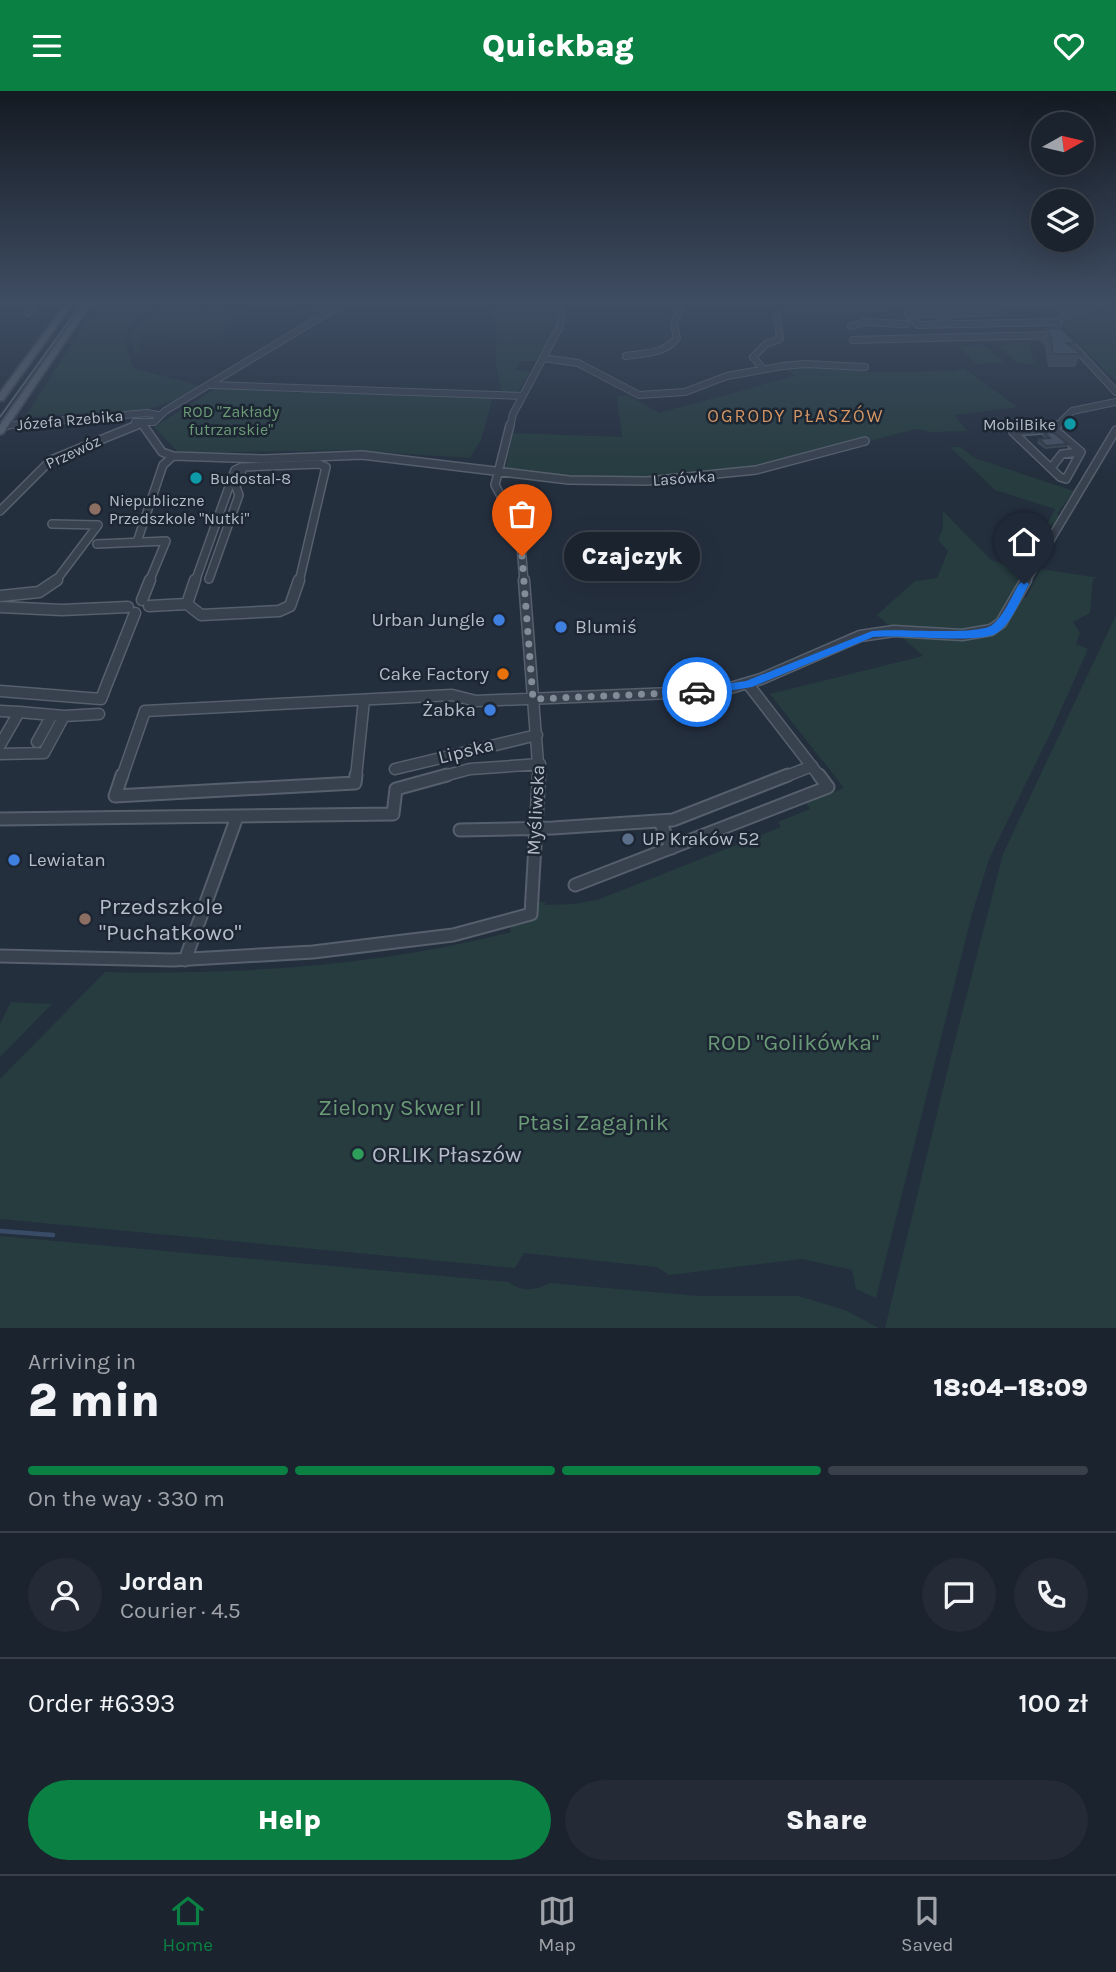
<!DOCTYPE html>
<html lang="en">
<head>
<meta charset="utf-8">
<style>
  body { margin:0; font-family:Karla,sans-serif; background:#242b36; color:#f1f3f6; height:100vh; display:flex; flex-direction:column; font-size:26px; white-space:nowrap }
  * { box-sizing:border-box; margin:0 }
  p { font-size:23px; color:#a0a4aa }
  .icon { flex:none; width:38px; height:38px; fill:none; stroke:currentColor; stroke-width:2; stroke-linecap:round; stroke-linejoin:round }
  .map { position:relative; height:1237px; overflow:hidden }
  .sheet { display:flex; flex-direction:column; background:#1b232e; flex:1 }
  .sheet>* { flex:none }
  .needle { width:46px; rotate:82deg }
  .buttons { position:absolute; left:1031px; top:21px; display:grid; gap:14px }
  .buttons a { display:grid; place-items:center; width:63px; height:63px; border-radius:50%; background:#1b232e; box-shadow:0 7px 28px #0002,0 0 0 2px #39404a; font-size:35px }
  .pin { position:absolute; display:grid; place-items:center; width:60px; height:60px; color:#fff; margin:-72px -30px; border-radius:50% 50% 50% 0; rotate:-45deg; box-shadow:0 0 7px #0007 }
  .pin .icon { rotate:45deg }
  .courier { position:absolute; display:grid; place-items:center; width:70px; height:70px; margin:-35px; border:5px solid #1a73e8; border-radius:50%; background:#fff; color:#222; box-shadow:0 2px 9px #0007 }
  .bubble { position:absolute; height:49px; border-radius:24px; background:#1b232e; box-shadow:0 7px 28px #0002,0 0 0 2px #39404a; font-size:23px; font-weight:800; line-height:49px; text-align:center }
  .summary em { font-style:normal; font-weight:800 }
  .summary div { display:flex; flex-direction:column-reverse }
  .summary { display:flex; align-items:center; justify-content:space-between; height:119px; padding:0 28px }
  h1 { font-size:46px; font-weight:800; line-height:52px }
  .bar { display:grid; grid-template-columns:repeat(4,1fr); gap:10px 7px; align-content:center; height:84px; padding:0 28px }
  .bar i { height:9px; border-radius:5px; background:#39404a }
  .bar .current { background:#0b8043 }
  .bar p { grid-column:span 4 }
  .line { display:flex; align-items:center; gap:18px; padding:0 28px; border-top:2px solid #39404a }
  .line div { flex:1 }
  .round { display:grid; place-items:center; flex:none; width:74px; height:74px; border-radius:37px; background:#242b36 }
  .action { display:flex; gap:14px; margin-top:auto; padding:14px 28px }
  .action a { flex:1; height:80px; border-radius:42px; background:#0b8043; color:#fff; font-size:28px; font-weight:800; line-height:80px; text-align:center }
  .action a+a { background:#242b36; color:#f1f3f6 }
  header { display:flex; justify-content:space-between; align-items:center; height:91px; padding:0 28px; background:#0b8043; color:#fff; font-size:32px; font-weight:800 }
  .tab-bar { display:flex; justify-content:space-around; align-items:center; height:98px; border-top:2px solid #39404a; background:#1b232e; font-size:19px; color:#a0a4aa }
  .tab-bar a { display:grid; justify-items:center; gap:4px }
  .tab-bar .current { color:#0b8043 }
  .map>svg:first-child { display:block }
</style>
</head>
<body>
<header><svg class="icon" aria-label="menu" viewBox="0 0 24 24"><path d="M4 6h16M4 12h16M4 18h16"/></svg>Quickbag<svg class="icon" aria-label="heart" viewBox="0 0 24 24"><path d="M12 20l-8-8c-3-5 5-10 8-4 3-6 11-1 8 4z"/></svg></header>
<div class="map">
<svg width="1116" height="1237" viewBox="0 0 1116 1237">
  <rect width="100%" height="100%" fill="#242f3e"/>
  <path fill="#263c3f" d="M98,212H158L132,234L124,249L133,277L200,295L178,308L150,318L27,326L26,324Z
    M489,212L550,213L557,220L552,244L536,270H521L515,279L530,281L517,302H502L496,276V238L491,218L496,216V212Z
    M786,212H900L907,219L830,222L799,227L780,225Z
    M166,213L245,217L249,213L330,216L324,221L247,217L215,249L147,246L139,253L140,262L134,260L130,247C138,230 151,222 166,213Z
    M1104,215L1116,217V288L1112,287L1063,235L1064,232Z
    M1020,252L1032,253L1029,255L1035,272L1040,274L1017,272L999,255Z
    M984,254L1004,271L975,273L960,255Z
    M804,275L861,277L864,281L954,280L964,277L1017,316L954,324L967,340L930,341L916,338L778,374L617,391L505,380L513,342L622,346L617,306L628,304L659,322L795,285L784,276Z
    M218,296L300,302L302,299L493,306L481,349L470,367L350,359L179,362L154,336Z
    M950,356H960L975,367L1074,400L1057,423L1059,425L1054,434L1046,435L1055,418L995,399Z
    M943,420L991,469L1026,480L1018,498L1026,507L1041,478L1099,487L1093,488L1090,522L1073,531L1080,542L1076,553L1088,558L1051,641L989,768L972,823L876,1207L856,1198L852,1179L802,1168L669,1184L657,1176L524,1162L515,1177L0,1128V988L105,881C240,884 380,875 511,841L509,834L537,811H545V814L575,813L600,808L781,736L778,731L810,718L806,712L844,697L770,603L923,565L877,524L915,490L937,487L948,460L938,449L943,437Z
    M1116,524V1237H885L951,965L1003,763Z
    M11,911L52,913L0,966V933Z
    M0,1145L509,1191C522,1202 537,1199 550,1192L698,1205H798L845,1219L879,1237H0Z"/>
  <g fill="none" stroke-linecap="round" stroke-linejoin="round">
    <path stroke="#394c67" stroke-width="4.5" d="M0,1140L53,1144"/>
    <defs>
      <path id="minor-far3" d="M976,212L979,215L1052,212L1071,223
        M28,222L33,212
        M940,223L998,221
        M951,233L940,223H908L918,234L1057,231
        M851,235L865,231L906,233
        M1058,236L1057,231L1061,227L1100,212
        M1067,248L1116,301
        M853,249L1052,244
        M626,265C644,262 665,263 677,247L674,234L681,212
        M543,267L578,272L639,304L685,301L727,285L783,275L805,273L865,276
        M763,278L753,266L766,253L780,248L777,226
        M211,294L522,305
        M135,331H154L165,320L344,212
        M143,333L144,336
        M0,335L147,322L158,324
        M133,336L140,333
        M510,336L513,323L559,237L562,224L558,212
        M1056,336L1072,320L1116,311"/>
      <path id="minor-far2" d="M143,334L162,361L173,365L263,368L362,364L569,389L647,390L756,379L865,350
        M510,334L495,394L520,441L524,491
        M0,335L8,334
        M1054,338L1081,361L1066,388L1060,386L1013,341Z
        M1054,338L1058,334
        M1051,377L1062,363L1081,361
        M0,420L51,369L137,334
        M52,433L98,434
        M137,451L163,374L173,365
        M97,453L166,450L149,491
        M209,488L239,404L236,396L243,376L319,373L326,376L299,491
        M55,491L98,434
        M195,491L235,379L242,376
        M1025,491L1116,339"/>
      <path id="minor-far1" d="M524,489L539,686
        M0,505L39,501L57,489
        M142,509L150,489
        M187,513L195,489
        M149,515L187,513L201,524L279,520L290,515L299,489
        M0,516L62,519L128,516
        M748,593L820,686
        M0,600L101,608L135,522
        M0,620L19,621L0,654
        M19,621L64,625L99,623
        M37,651L52,624
        M0,663L44,662L64,625
        M395,678L537,644
        M122,686L145,620L452,604L476,610L720,600L761,588L860,545L894,540L962,544L991,539L1001,532L1026,489
        M356,686L364,609
        M440,686L470,678L540,673
        M784,686L812,675"/>
      <path id="minor" d="M122,684L115,705L355,692L356,684
        M0,728L393,723L396,698L447,684
        M660,731L672,757
        M460,739L553,737L673,729L788,684
        M575,794L828,696L819,684
        M0,865L173,869L313,861L453,844L531,823L539,684
        M185,869L237,726"/>
      <path id="major" d="M67,212H73L3,309H0V302Z
        M85,212H91L3,342L0,343V334Z
        M1109,212H1116V215L1110,213Z"/>
    </defs>
    <use href="#minor-far3" stroke="#565f6c" stroke-width="8"/>
    <use href="#minor-far2" stroke="#565f6c" stroke-width="10"/>
    <use href="#minor-far1" stroke="#565f6c" stroke-width="13"/>
    <use href="#minor" stroke="#565f6c" stroke-width="15"/>
    <use href="#major" stroke="#414a57" stroke-width="4"/>
    <use href="#minor-far3" stroke="#38414e" stroke-width="6"/>
    <use href="#minor-far2" stroke="#38414e" stroke-width="7"/>
    <use href="#minor-far1" stroke="#38414e" stroke-width="10"/>
    <use href="#minor" stroke="#38414e" stroke-width="11"/>
    <use href="#major" fill="#56606e" fill-rule="evenodd"/>
    <path stroke="#5a6575" stroke-width="2" d="M0,326L82,212"/>
  </g>
  <path fill="#3b4654" d="M1045,238L1076,252L1073,257L1081,263L1075,276H1048L1045,255L1040,250Z
    M1044,342L1068,353L1066,356L1045,358L1037,352L1039,348H1045L1042,345Z"/>
  <path fill="#455162" stroke="#303945" stroke-width="2" d="M1061,237L1076,252H1067L1081,263H1053L1050,242L1045,238Z
    M1053,341L1068,353L1046,355L1039,348L1050,347L1044,342Z"/>
  <linearGradient id="sky" x2="0" y2="1"><stop stop-color="#141a22"/><stop offset="0.55" stop-color="#3f4d63"/><stop offset="1" stop-color="#3f4d63" stop-opacity="0"/></linearGradient>
  <rect width="1116" height="385" fill="url(#sky)"/>
  <path fill="#1a73e8" d="M1024,490L1029,493C1020,508 1011,535 995,543C973,553 903,543 873,546L752,596L697,605L691,601L697,597L746,590L872,540C896,537 978,545 992,534C1004,525 1011,506 1019,493Z"/>
  <g fill="none" stroke-linecap="round" stroke-linejoin="round">
    <path stroke="#828b98" stroke-width="7" stroke-dasharray="0 12.6" d="M522,465L533,608L697,601"/>
  </g>
  <g fill="#0f9aa8" stroke="#1d2633" stroke-width="2.5">
    <circle cx="1070" cy="333" r="7"/>
    <circle cx="196" cy="387" r="7"/>
  </g>
  <g fill="#8d6e63" stroke="#1d2633" stroke-width="2.5">
    <circle cx="95" cy="418" r="7"/>
    <circle cx="85" cy="828" r="7"/>
  </g>
  <g fill="#3f7fe0" stroke="#1d2633" stroke-width="2.5">
    <circle cx="499" cy="529" r="7"/>
    <circle cx="561" cy="536" r="7"/>
    <circle cx="490" cy="619" r="7"/>
    <circle cx="14" cy="769" r="7"/>
  </g>
  <circle fill="#e8710a" stroke="#1d2633" stroke-width="2.5" cx="503" cy="583" r="7"/>
  <circle fill="#5c6f8a" stroke="#1d2633" stroke-width="2.5" cx="628" cy="748" r="7"/>
  <circle fill="#2e9e5b" stroke="#1d2633" stroke-width="2.5" cx="358" cy="1063" r="7"/>
  <g text-anchor="middle" dominant-baseline="central" stroke-width="5" stroke-linejoin="round" paint-order="stroke">
    <g font-size="16" fill="#6b9a76" stroke="#1d2633">
      <text x="231" y="320">ROD "Zakłady<tspan x="231" dy="18">futrzarskie"</tspan></text>
    </g>
    <g font-size="16" fill="#b4bcc9" stroke="#1d2633">
      <text transform="translate(70 329) rotate(-5)">Józefa Rzebika</text>
      <text transform="translate(73 361) rotate(-25)">Przewóz</text>
      <text transform="translate(684 387) rotate(-4)">Lasówka</text>
    </g>
    <g font-size="16" fill="#b4bcc9" stroke="#1d2633" text-anchor="start">
      <text x="1056" y="333" text-anchor="end">MobilBike</text>
      <text x="210" y="387">Budostal-8</text>
      <text x="109" y="409">Niepubliczne<tspan x="109" dy="18">Przedszkole "Nutki"</tspan></text>
    </g>
    <g font-size="18" letter-spacing="2" fill="#d59563" stroke="#1d2633">
      <text x="796" y="325">OGRODY PŁASZÓW</text>
    </g>
    <g font-size="19" fill="#b4bcc9" stroke="#1d2633" text-anchor="end">
      <text x="485" y="529">Urban Jungle</text>
      <text x="575" y="536" text-anchor="start">Blumiś</text>
      <text x="489" y="583">Cake Factory</text>
      <text x="476" y="619">Żabka</text>
      <text x="642" y="748" text-anchor="start">UP Kraków 52</text>
      <text x="28" y="769" text-anchor="start">Lewiatan</text>
    </g>
    <g font-size="19" fill="#b4bcc9" stroke="#1d2633">
      <text transform="translate(466 660) rotate(-14)">Lipska</text>
      <text transform="translate(536 719) rotate(-87)">Myśliwska</text>
    </g>
    <g font-size="23" fill="#b4bcc9" stroke="#1d2633" text-anchor="start">
      <text x="99" y="815">Przedszkole<tspan x="99" dy="26">"Puchatkowo"</tspan></text>
      <text x="372" y="1063">ORLIK Płaszów</text>
    </g>
    <g font-size="23" fill="#6b9a76" stroke="#1d2633">
      <text x="793" y="951">ROD "Golikówka"</text>
      <text x="400" y="1016">Zielony Skwer II</text>
      <text x="593" y="1031">Ptasi Zagajnik</text>
    </g>
  </g>
</svg>
<div class="buttons">
<a><svg class="needle" viewBox="-14 -14 28 28"><path d="M0-13l5 13h-10z" fill="#e53935"/><path d="M0 13l5-13h-10z" fill="#a0a4aa"/></svg></a>
<a><svg class="icon" aria-label="layers" viewBox="0 0 24 24"><path d="M12 4l9 5-9 5-9-5zM3 14l9 5 9-5"/></svg></a>
</div>
<div class="pin" style="left:522px;top:465px;background:#ea580c"><svg class="icon" aria-label="bag" viewBox="0 0 24 24"><path d="M5 8h14l-1 12H6zM9 8a3 3 0 0 1 6 0"/></svg></div>
<div class="pin" style="left:1024px;top:493px;background:#1f2937"><svg class="icon" aria-label="home" viewBox="0 0 24 24"><path d="M3 11l9-7 9 7M6 9v11h12V9"/></svg></div>
<div class="courier" style="left:697px;top:601px"><svg class="icon" aria-label="car" viewBox="0 0 24 24"><path d="M5 17H2v-5l4-1 3-4h7l3 4 3 1v5h-3M9 17h6M6 11h13"/><circle cx="7" cy="17" r="2"/><circle cx="17" cy="17" r="2"/></svg></div>
<div class="bubble" style="left:564px;top:441px;width:136px">Czajczyk</div>
</div>
<section class="sheet">
<div class="summary"><div><h1>2 min</h1><p>Arriving in</p></div><em>18:04–18:09</em></div>
<div class="bar"><i class="current"></i><i class="current"></i><i class="current"></i><i></i><p>On the way · 330 m</p></div>
<div class="line" style="height:126px"><a class="round"><svg class="icon" aria-label="person" viewBox="0 0 24 24"><circle cx="12" cy="8" r="4"/><path d="M4 21q1-7 8-7t8 7"/></svg></a><div><b>Jordan</b><p>Courier · 4.5</p></div><a class="round"><svg class="icon" aria-label="chat" viewBox="0 0 24 24"><path d="M4 5h16v11H9l-5 4z"/></svg></a><a class="round"><svg class="icon" aria-label="phone" viewBox="0 0 24 24"><path d="M5 4h4l2 5-3 2q2 4 5 5l2-3 5 2v4C11 20 4 13 5 4z"/></svg></a></div>
<div class="line" style="height:91px"><div>Order #6393</div><b>100 zł</b></div>
<div class="action"><a>Help</a><a>Share</a></div>
</section>
<nav class="tab-bar">
<a class="current"><svg class="icon" aria-label="home" viewBox="0 0 24 24"><path d="M3 11l9-7 9 7M6 9v11h12V9"/></svg>Home</a>
<a><svg class="icon" aria-label="map" viewBox="0 0 24 24"><path d="M3 6l6-2 6 2 6-2v14l-6 2-6-2-6 2zM9 4v14M15 6v14"/></svg>Map</a>
<a><svg class="icon" aria-label="saved" viewBox="0 0 24 24"><path d="M7 4h10v16l-5-4-5 4z"/></svg>Saved</a>
</nav>
</body>
</html>
